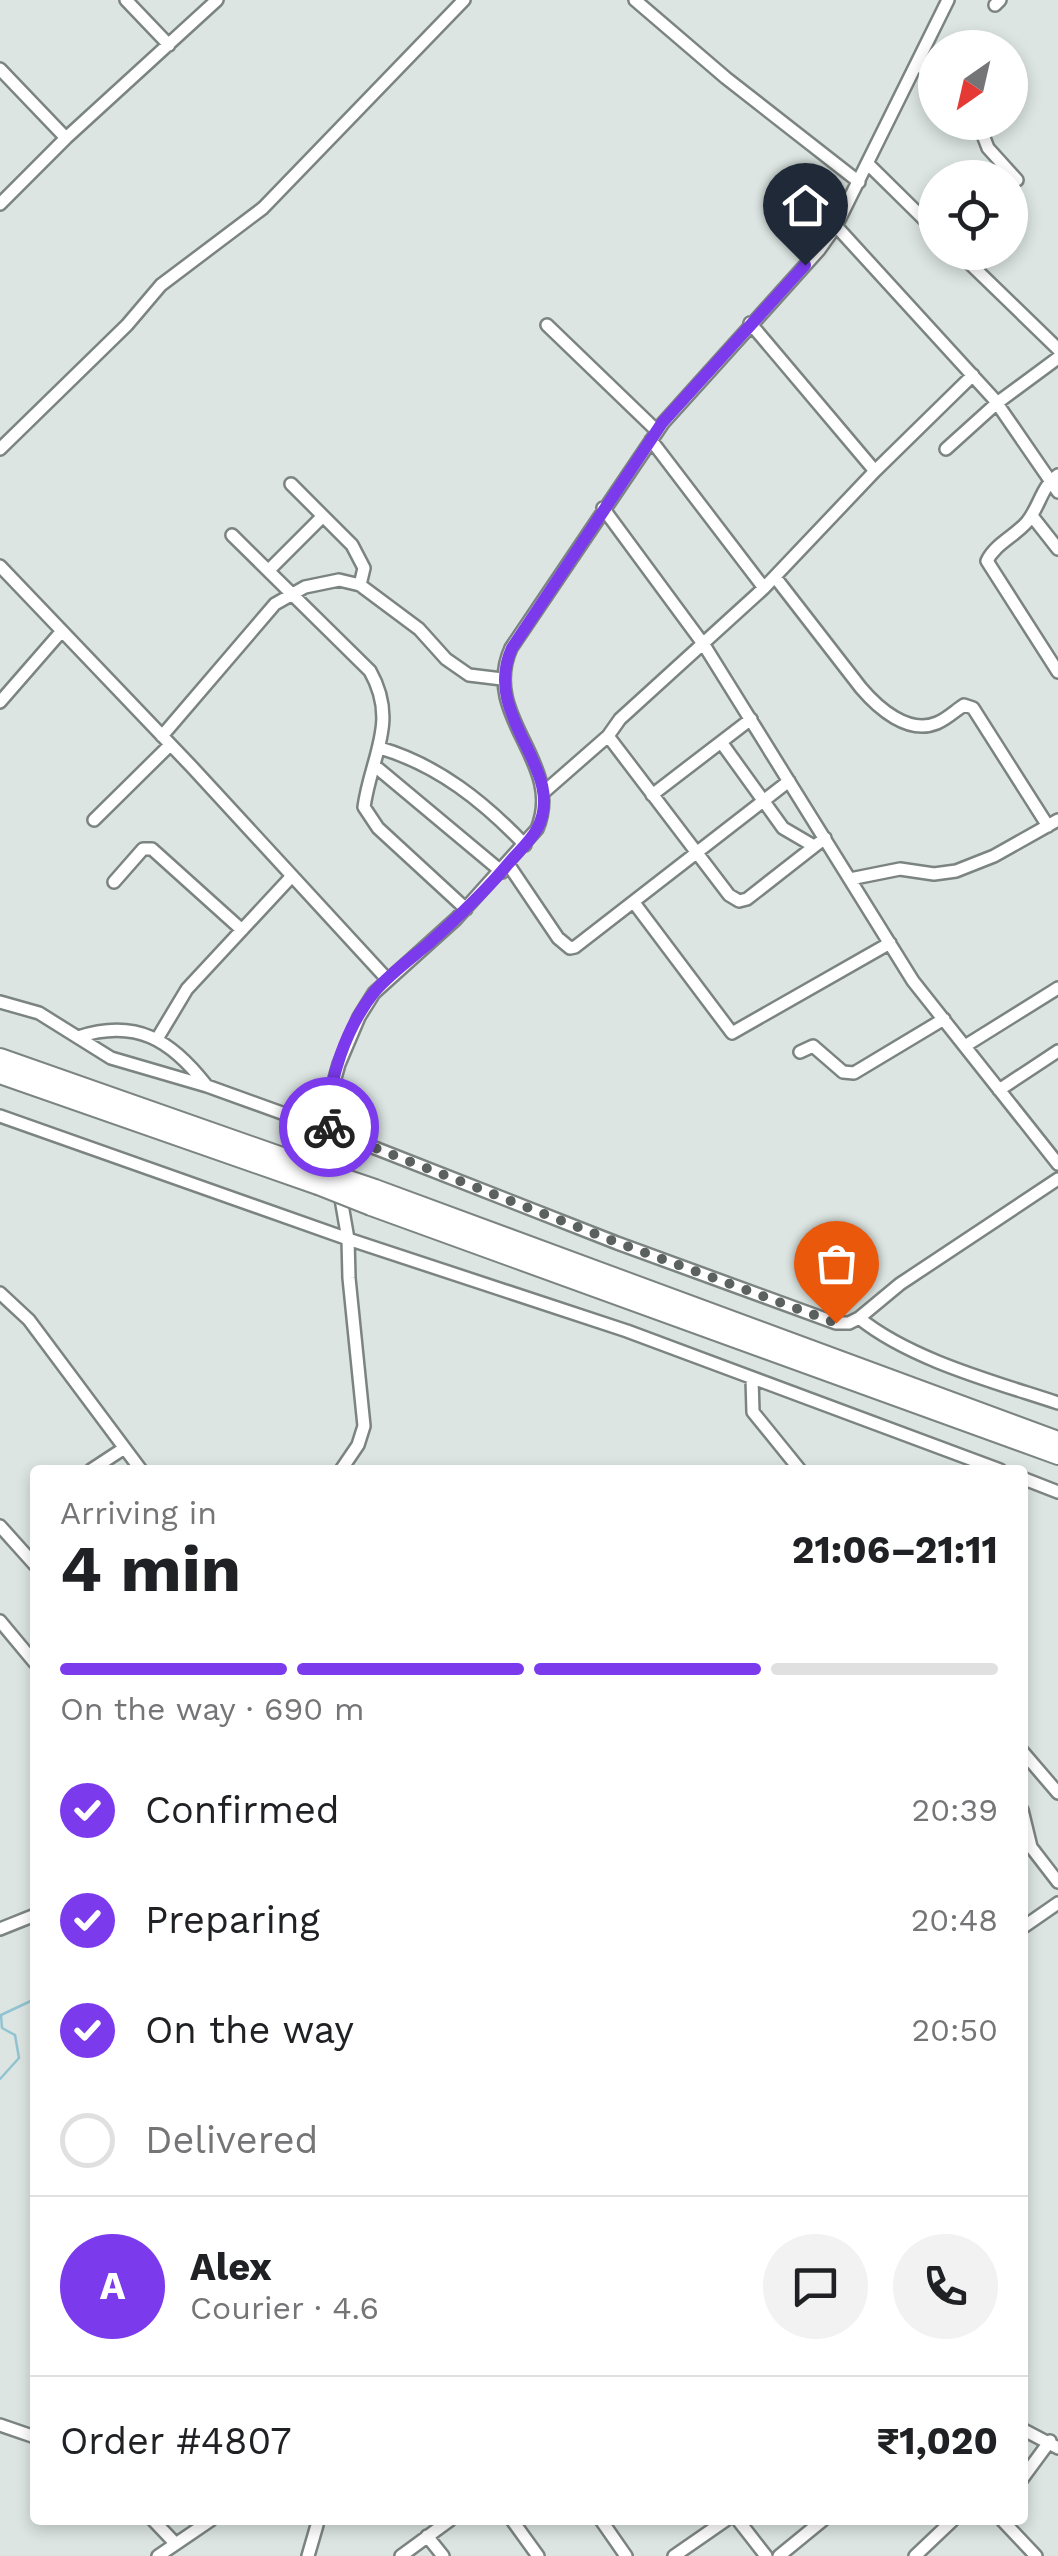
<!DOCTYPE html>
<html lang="en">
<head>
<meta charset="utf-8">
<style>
  body { margin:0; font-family:"Work Sans",sans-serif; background:#f2f2f2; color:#202124; height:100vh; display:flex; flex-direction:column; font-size:38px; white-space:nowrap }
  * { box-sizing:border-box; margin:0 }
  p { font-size:32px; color:#757577 }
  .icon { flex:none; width:55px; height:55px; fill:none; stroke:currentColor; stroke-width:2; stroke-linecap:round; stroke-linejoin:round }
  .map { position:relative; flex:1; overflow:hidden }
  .panel { position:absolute; left:30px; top:1465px; width:998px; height:1060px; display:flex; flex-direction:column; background:#fff; border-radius:10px; box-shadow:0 5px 15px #0003 }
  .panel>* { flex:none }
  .needle { width:65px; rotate:214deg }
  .fabs { position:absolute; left:918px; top:30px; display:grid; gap:20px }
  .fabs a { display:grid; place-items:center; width:110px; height:110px; border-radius:50%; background:#fff; box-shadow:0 5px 15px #0003; font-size:50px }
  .pin { position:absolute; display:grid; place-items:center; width:85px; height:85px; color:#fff; margin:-102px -42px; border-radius:50% 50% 50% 0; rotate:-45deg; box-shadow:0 0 10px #0007 }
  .pin .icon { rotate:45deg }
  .courier { position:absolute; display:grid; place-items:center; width:100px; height:100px; margin:-50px; border:8px solid #7c3aed; border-radius:50%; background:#fff; color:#222; box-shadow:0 2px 12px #0007 }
  .overview em { font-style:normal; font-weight:700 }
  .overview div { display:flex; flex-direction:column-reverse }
  .overview { display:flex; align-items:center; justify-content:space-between; height:170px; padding:0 30px }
  h1 { font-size:65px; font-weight:700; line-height:75px }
  .bar { display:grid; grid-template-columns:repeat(4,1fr); gap:15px 10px; align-content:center; height:120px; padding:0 30px }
  .bar i { height:12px; border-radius:8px; background:#e0e0e0 }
  .bar .on { background:#7c3aed }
  .bar p { grid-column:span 4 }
  .line { display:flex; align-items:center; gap:25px; padding:0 30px; border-top:2px solid #e0e0e0 }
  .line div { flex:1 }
  .round { display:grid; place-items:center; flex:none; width:105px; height:105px; border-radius:52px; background:#f2f2f2 }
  ol { padding:0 30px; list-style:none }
  li { display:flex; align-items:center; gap:30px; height:110px }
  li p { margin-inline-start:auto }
  li .icon { padding:10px; border-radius:50%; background:#7c3aed; color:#fff; stroke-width:4 }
  li:last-child { color:#757577 }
  li i { width:55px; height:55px; border:5px solid #e0e0e0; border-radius:50% }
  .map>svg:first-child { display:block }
</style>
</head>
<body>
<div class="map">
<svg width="1058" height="2556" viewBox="0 0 1058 2556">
  <rect width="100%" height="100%" fill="#dce5e2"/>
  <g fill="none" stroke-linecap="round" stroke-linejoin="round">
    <path stroke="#92c3d1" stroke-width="2.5" d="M34,1721L35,1723
      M0,2079L19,2058L15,2035L2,2028L1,2015L35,1999"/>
    <defs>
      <path id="minor" d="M126,0L169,45
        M635,0L726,78L859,182
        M995,5L1000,0
        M917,63L935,80
        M0,69L66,138
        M978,122L988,148L1017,180
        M868,164L935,230
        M0,204L66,138L217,0
        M836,226L994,399L1058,492
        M958,252L1058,349
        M750,323L875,471
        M547,325L657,431
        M651,440L764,588
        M0,449L127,325L161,285L263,208L464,0
        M946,449L997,403L1058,358
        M1058,475C1041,487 1040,506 1027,522C1015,536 995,544 987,561L1058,672
        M291,484L352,545L364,568L360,585
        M603,508L704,645L913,981L1058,1164
        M1032,516L1058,549
        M232,535L370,671C399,722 371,756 364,807L378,828L466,909
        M0,566L191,766L387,979
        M269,570L323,516
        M775,577L861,688C878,708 908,735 937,723C947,719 956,710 964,705L973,708L1048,826
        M0,702L61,632
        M162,736L275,604L305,587L339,580L360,585L419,629L446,659L469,675L502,679
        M608,736L620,719L764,588L875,471L973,375
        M721,742L783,828L812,845
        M380,748C438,765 484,802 525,845
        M375,766L502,872
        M544,792L608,736L729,895L739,901L747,899L825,838
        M652,795L751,719
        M94,820L170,745
        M508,864L558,938L570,948L575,947L789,781
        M850,879L900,869L934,874L956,871L994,856L1058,820
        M114,882L143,849H152L242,930
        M635,904L732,1033L890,943
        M0,1002L39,1013L111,1058L207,1086L329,1130L617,1243L836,1323H849L859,1318L900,1284L1058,1179
        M78,1037C136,1018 171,1040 206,1085
        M157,1039L187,989L292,876
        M965,1046L1058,988
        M800,1052L813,1046L843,1072L854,1073L944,1019
        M999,1090L1058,1051
        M0,1116L348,1239L627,1331L1000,1470
        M0,1293L29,1320L141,1470
        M859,1318C911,1360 995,1382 1058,1403
        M752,1378L753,1412L800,1470
        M91,1470L123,1449
        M341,1470L358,1445L364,1426L349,1278L348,1239L329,1130L330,1096L339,1064L359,1017L374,993L456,919L537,829C565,762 480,717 511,648L663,423L819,250L836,226L948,0
        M1022,1478L1058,1492
        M0,1526L35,1565
        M0,1621L35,1663
        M1022,1751L1058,1793
        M1022,1810L1031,1847L1058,1882
        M1022,1928L1058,1903
        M0,1929L35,1915
        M0,2425L35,2437
        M1022,2429L1058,2448
        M1022,2479L1050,2441
        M153,2520L174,2542
        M512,2520L538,2556
        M601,2520L626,2556
        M738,2520L766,2556
        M1002,2520L1036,2556
        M427,2536L443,2556
        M158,2556L211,2520
        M308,2556L317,2525L315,2520
        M401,2556L450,2520
        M674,2556L726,2520
        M779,2556L823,2520
        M915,2556L953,2520"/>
      <path id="highway" d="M0,1058L322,1171
        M0,1074L318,1185
        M375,1189L1058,1441
        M371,1206L1058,1455"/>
    </defs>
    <use href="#minor" stroke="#7c8481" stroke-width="16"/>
    <use href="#highway" stroke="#7c8481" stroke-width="22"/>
    <use href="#minor" stroke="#fff" stroke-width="11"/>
    <use href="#highway" stroke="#fff" stroke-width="18"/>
    <defs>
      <path id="highway-bridge" d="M322,1171L375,1189
        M318,1185L371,1206"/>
    </defs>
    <use href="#highway-bridge" stroke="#7c8481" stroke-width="22" stroke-linecap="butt"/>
    <use href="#highway-bridge" stroke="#fff" stroke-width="18"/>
  </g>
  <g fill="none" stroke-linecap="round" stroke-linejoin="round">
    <path stroke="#5b615f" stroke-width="10" stroke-dasharray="0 18" d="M329,1127V1130L616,1242L836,1323"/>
    <path stroke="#7c3aed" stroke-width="12" d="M329,1127C326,1082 347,1026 375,991C390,974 409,960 427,945C455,920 483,894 508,864C517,853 530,842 537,829C569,770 480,718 512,648L662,423L805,265"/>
  </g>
</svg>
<div class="fabs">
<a><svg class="needle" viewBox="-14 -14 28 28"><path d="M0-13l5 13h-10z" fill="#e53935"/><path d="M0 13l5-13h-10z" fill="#757577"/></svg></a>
<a><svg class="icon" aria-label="locate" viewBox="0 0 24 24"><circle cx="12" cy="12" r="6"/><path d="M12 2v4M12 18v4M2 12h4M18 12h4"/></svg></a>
</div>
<div class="pin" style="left:836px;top:1323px;background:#ea580c"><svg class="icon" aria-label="bag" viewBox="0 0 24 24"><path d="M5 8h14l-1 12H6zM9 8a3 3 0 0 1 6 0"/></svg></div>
<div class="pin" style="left:805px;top:265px;background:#1f2937"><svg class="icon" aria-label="home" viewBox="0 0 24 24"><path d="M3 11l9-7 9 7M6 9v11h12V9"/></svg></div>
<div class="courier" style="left:329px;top:1127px"><svg class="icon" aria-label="bike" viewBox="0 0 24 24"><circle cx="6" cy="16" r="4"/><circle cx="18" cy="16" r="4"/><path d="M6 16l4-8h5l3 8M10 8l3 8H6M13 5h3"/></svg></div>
<section class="panel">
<div class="overview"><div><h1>4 min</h1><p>Arriving in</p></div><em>21:06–21:11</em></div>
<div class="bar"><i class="on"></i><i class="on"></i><i class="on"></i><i></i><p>On the way · 690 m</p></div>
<ol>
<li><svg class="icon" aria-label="check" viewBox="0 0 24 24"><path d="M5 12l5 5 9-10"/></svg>Confirmed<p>20:39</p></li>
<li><svg class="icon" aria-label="check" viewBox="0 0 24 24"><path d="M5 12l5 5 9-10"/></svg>Preparing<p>20:48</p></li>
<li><svg class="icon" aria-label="check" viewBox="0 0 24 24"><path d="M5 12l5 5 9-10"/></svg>On the way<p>20:50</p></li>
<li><i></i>Delivered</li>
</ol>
<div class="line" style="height:180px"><b class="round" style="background:#7c3aed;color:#fff">A</b><div><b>Alex</b><p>Courier · 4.6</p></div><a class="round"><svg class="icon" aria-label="chat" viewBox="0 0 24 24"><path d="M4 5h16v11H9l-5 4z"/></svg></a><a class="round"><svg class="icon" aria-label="phone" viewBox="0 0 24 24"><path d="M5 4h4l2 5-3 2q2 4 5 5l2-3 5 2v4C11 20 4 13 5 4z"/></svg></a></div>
<div class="line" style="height:130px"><div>Order #4807</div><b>₹1,020</b></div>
</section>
</div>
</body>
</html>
